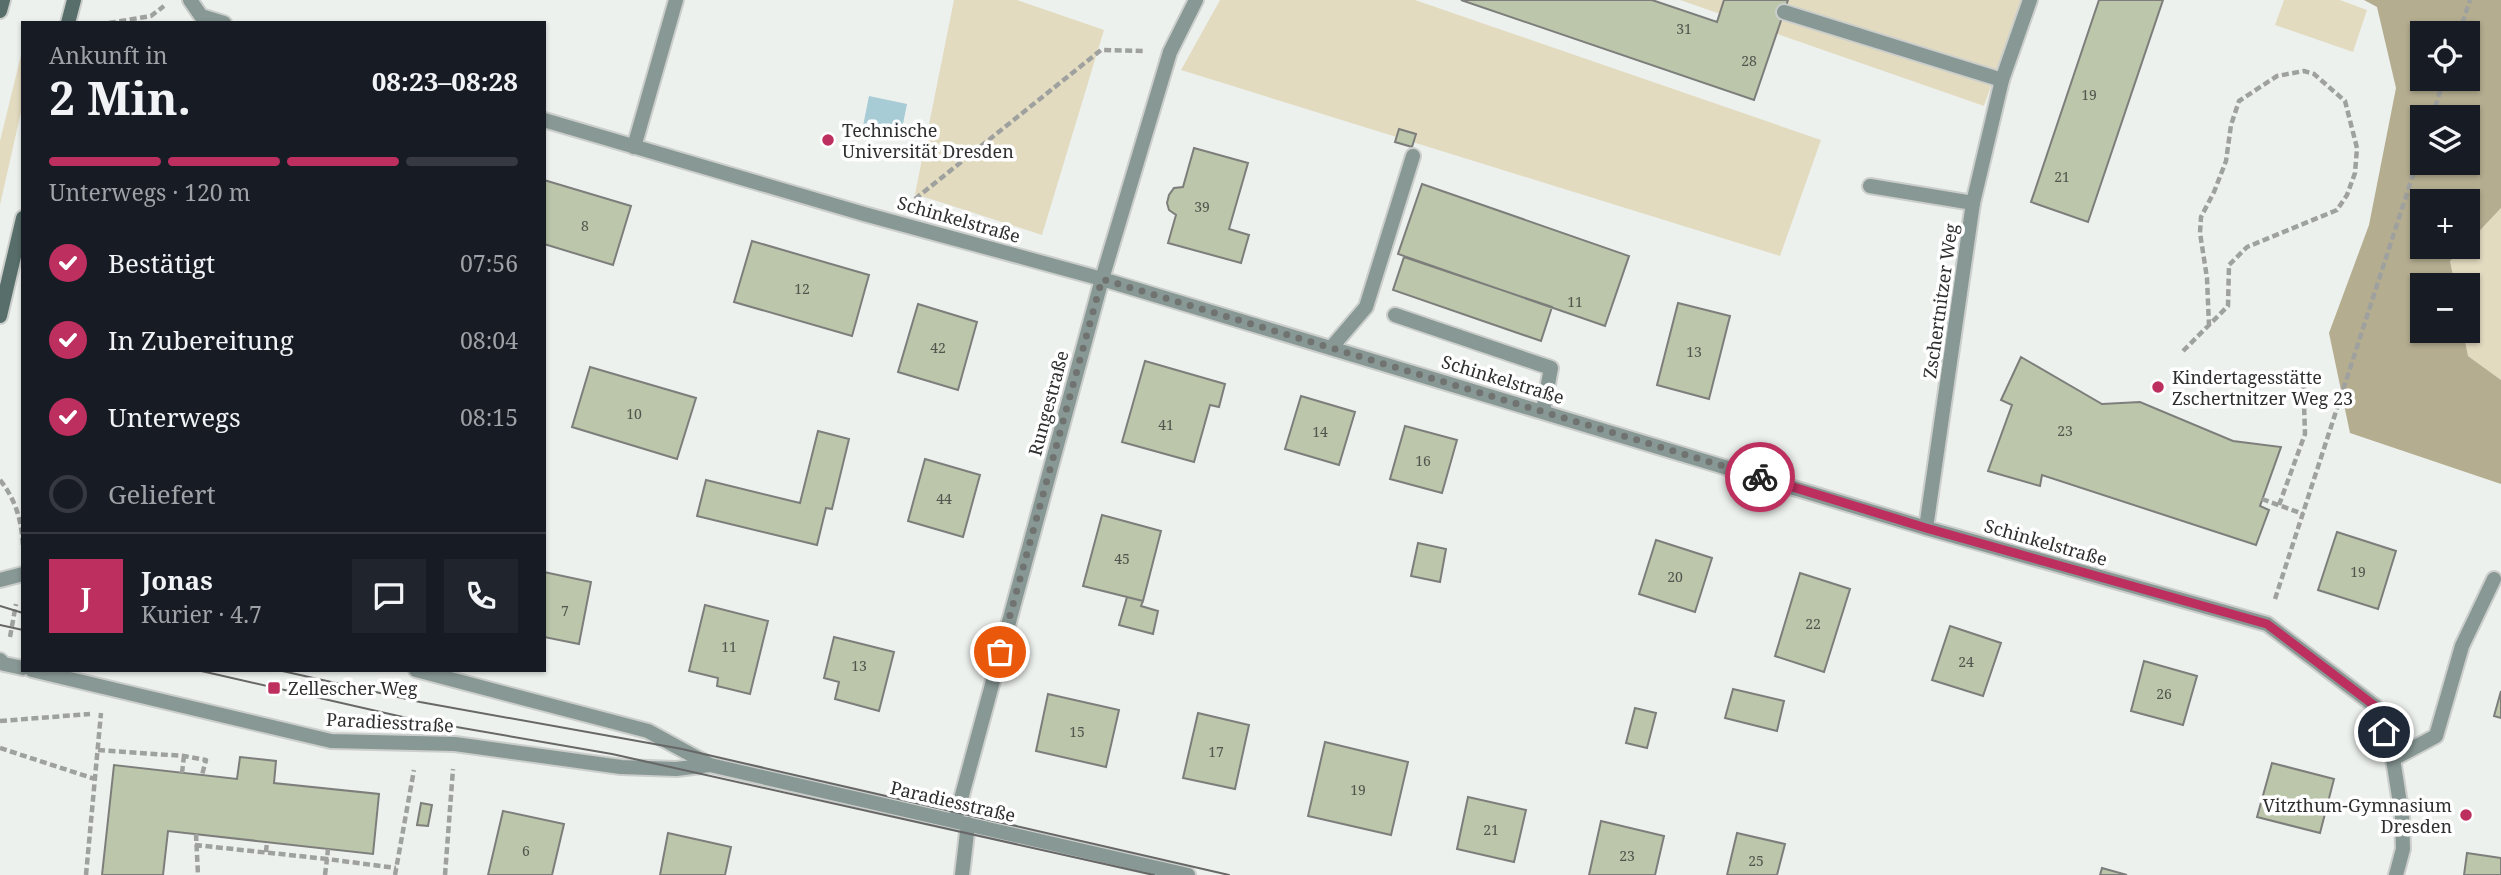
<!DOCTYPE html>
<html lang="de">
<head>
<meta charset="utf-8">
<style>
  body { margin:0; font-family:"Noto Serif",serif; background:#20242c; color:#f1f3f6; height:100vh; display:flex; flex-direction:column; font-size:26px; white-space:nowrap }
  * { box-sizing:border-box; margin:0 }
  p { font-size:23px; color:#9ea1a6 }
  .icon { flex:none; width:38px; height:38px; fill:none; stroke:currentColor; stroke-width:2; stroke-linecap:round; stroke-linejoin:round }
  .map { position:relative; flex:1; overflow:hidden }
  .panel { position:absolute; left:21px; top:21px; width:525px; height:651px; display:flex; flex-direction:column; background:#171b24; border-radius:0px; box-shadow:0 2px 5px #0004 }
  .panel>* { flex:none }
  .tools { position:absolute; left:2410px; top:21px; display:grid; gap:14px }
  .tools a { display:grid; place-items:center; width:70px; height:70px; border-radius:0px; background:#171b24; box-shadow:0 2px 5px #0004; font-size:35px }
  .pin { position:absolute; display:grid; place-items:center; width:60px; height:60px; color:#fff; margin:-30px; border:4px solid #fff; border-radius:50%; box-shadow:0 2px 7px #0007 }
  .courier { position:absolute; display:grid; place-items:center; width:70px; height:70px; margin:-35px; border:5px solid #bd2f5f; border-radius:50%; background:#fff; color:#222; box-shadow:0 2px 9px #0007 }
  .head em { font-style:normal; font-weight:700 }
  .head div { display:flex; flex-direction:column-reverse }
  .head { display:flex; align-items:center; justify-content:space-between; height:119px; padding:0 28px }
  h1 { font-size:46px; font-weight:700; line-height:52px }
  .bar { display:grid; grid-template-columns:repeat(4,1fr); gap:10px 7px; align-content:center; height:84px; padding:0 28px }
  .bar i { height:9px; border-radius:5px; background:#363941 }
  .bar .current { background:#bd2f5f }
  .bar p { grid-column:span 4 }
  .line { display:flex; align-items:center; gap:18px; padding:0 28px; border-top:2px solid #363941 }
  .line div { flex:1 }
  .round { display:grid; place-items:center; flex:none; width:74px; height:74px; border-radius:0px; background:#20242c }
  ol { padding:0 28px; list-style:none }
  li { display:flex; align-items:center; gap:21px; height:77px }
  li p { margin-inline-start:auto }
  li .icon { padding:7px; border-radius:50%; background:#bd2f5f; color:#fff; stroke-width:4 }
  li:last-child { color:#9ea1a6 }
  li i { width:38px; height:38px; border:4px solid #363941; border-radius:50% }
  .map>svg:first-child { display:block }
</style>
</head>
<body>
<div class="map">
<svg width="2501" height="875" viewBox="0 0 2501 875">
  <rect width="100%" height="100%" fill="#edf1ee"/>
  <path fill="#e2dbc0" d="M954,0H1017L1104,30L1042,235L915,194Z
    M1220,0H1415L1821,140L1780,256L1181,70Z
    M1680,0H2021L1984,106Z
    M2284,0H2340L2367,10L2353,52L2275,25Z
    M23,47V103L0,205V141Z
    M2501,208V380L2468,356L2463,331H2468V285H2455L2450,261L2464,247H2468V243Z"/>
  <path fill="#b4ad90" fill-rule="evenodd" d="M2364,0H2501V208L2468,243V201H2422V247H2464L2450,261L2455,285H2422V331H2463L2468,356L2501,380V484L2350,433L2329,333L2369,225L2396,88L2377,7ZM2422,33H2468V79H2422ZM2422,117H2468V163H2422Z"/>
  <path fill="#a8ccd5" d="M869,96L907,104L900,139L862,131Z"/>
  <path fill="#bbc6aa" stroke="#7d7e7b" stroke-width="2" d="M1461,0H1652L1717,22L1724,0H1788L1754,100Z
    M2099,0H2163L2088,222L2031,202Z
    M1399,129L1416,134L1412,147L1395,142Z
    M1194,148L1248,163L1229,229L1249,235L1241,263L1168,243L1176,215L1169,210L1167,203L1169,195L1174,188L1183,187Z
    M544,180L631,206L613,265L544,244Z
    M1422,184L1629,256L1605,326L1398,254Z
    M752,241L869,275L852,336L734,302Z
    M1404,257L1552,307L1541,341L1393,290Z
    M1678,303L1730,316L1709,399L1657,385Z
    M918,304L977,322L958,390L898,372Z
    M2021,357L2102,404L2140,402L2233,441L2281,447L2260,506L2269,510L2256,545L2042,475L2040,486L1988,471L2012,405L2001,400Z
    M1145,361L1225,384L1219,407L1210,405L1194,462L1122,442Z
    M590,367L696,398L677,459L572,427Z
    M1301,396L1355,412L1339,465L1285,449Z
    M1405,426L1457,440L1442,493L1390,479Z
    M818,431L849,439L832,509L826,508L817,545L697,516L706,480L800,503Z
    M925,459L980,475L963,537L908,521Z
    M1102,515L1161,531L1143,601L1083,586Z
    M2337,532L2396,551L2378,609L2318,590Z
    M1656,540L1712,558L1695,612L1639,594Z
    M1418,543L1446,549L1440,582L1411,576Z
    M544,572L591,582L579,644L544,637Z
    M1800,573L1850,589L1824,672L1775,656Z
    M1127,597L1143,601L1141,606L1158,611L1153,634L1119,625Z
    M705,605L768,621L750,694L717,686L718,678L689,671Z
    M1950,626L2001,643L1983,696L1932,680Z
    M834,637L894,652L879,711L835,699L839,682L824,678Z
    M2144,661L2197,676L2183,725L2131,711Z
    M1733,689L1784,701L1777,731L1725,718Z
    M2501,691V718L2494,716Z
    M1048,694L1119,710L1106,767L1036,751Z
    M1635,708L1656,713L1647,748L1626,743Z
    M1198,713L1249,725L1235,789L1183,778Z
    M1325,742L1408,762L1391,835L1308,816Z
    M240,757L276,761L274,783L379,794L373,854L168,831L163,875H102L114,765L237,779Z
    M2272,763L2334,779L2320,833L2257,817Z
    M1468,797L1526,810L1514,862L1457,849Z
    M421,803L432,805L428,826L417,825Z
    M503,811L564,824L552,875H488Z
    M1601,821L1664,836L1655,875H1589Z
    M668,833L731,847L725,875H660Z
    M1737,833L1785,844L1777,875H1727Z
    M2467,853L2501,858V875H2464Z
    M2102,868L2127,875H2100Z"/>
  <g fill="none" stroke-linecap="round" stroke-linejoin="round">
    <defs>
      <path id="lane" d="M1784,12L2002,80
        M634,147L676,0
        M1870,186L1973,203
        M1395,315L1551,368L1543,411
        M1331,348L1366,307L1413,156
        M2393,759L2436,736L2462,646L2494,579
        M962,875L968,824"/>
      <path id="street" d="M190,0L201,16L224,23
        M544,120L864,214L1102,279L1926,528L2267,624L2375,706L2393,759L2402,816L2403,849L2396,875
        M1926,528L1973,203L2002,80L2030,0
        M0,580L23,574
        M0,660L4,664L23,668
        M32,670L331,741L455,744L621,767L676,769L710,765
        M416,670L648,731L710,765L1188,875
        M955,821L1102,279L1170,52L1196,0"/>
      <path id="secondary" d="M0,11L3,0
        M68,23L74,0
        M0,316L23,218"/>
    </defs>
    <use href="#lane" stroke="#cbcecb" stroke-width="18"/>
    <use href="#street" stroke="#cbcecb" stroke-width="18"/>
    <use href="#secondary" stroke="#cbcecb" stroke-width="18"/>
    <path stroke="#9fa19f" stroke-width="4.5" stroke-dasharray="7 3.5" stroke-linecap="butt" d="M109,23L151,16L164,6
      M2459,33L2470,0
      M2432,117L2444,79
      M915,199L1101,50L1144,51
      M2183,351L2228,306L2229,265L2247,247L2337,210L2347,195L2355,173L2357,148L2345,101L2314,74L2304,71L2277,76L2239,101L2231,125L2226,161L2214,192L2201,217L2200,233L2207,278L2209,326
      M0,480C16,500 22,522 23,547
      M2262,499L2303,514
      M2279,505L2305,434L2303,373
      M2275,599L2422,147
      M10,637L16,604
      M0,721L90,714
      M0,748L95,779
      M98,750L184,756L206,760L202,775
      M182,773L184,756
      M196,834L198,875
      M195,845L327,859L328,849
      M266,852L267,842
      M86,875L101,713
      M325,875L327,859L396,868
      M395,875L414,770
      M445,875L453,769"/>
    <use href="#lane" stroke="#889895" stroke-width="14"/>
    <use href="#street" stroke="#889895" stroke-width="14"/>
    <use href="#secondary" stroke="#576e6a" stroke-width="14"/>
    <path stroke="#666766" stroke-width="2" d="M0,606L23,613
      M0,625L23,630
      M197,670L416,720L612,754L1154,875
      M278,670L420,702L682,749L1229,875"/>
  </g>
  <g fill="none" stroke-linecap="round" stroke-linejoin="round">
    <path stroke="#717371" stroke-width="7" stroke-dasharray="0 12.6" d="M1000,652L1102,279L1760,477"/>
    <path stroke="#bd2f5f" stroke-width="9" d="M1760,477L1926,528L2267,624L2375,706L2384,732"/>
  </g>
  <g fill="#bd2f5f" stroke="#fff" stroke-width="2.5">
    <circle cx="828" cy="140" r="7"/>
    <circle cx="2158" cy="387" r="7"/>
    <rect x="267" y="681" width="14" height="14" rx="3.5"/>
    <circle cx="2466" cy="815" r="7"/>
  </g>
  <g text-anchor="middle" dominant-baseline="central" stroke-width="7" stroke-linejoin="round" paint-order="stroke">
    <g font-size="14" fill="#51554d">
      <text x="1684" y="28">31</text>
      <text x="1749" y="60">28</text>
      <text x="2089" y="94">19</text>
      <text x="2062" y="176">21</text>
      <text x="1202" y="206">39</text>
      <text x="585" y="225">8</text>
      <text x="802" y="288">12</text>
      <text x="1575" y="301">11</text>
      <text x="938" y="347">42</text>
      <text x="1694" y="351">13</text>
      <text x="634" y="413">10</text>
      <text x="1166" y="424">41</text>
      <text x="2065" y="430">23</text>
      <text x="1320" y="431">14</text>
      <text x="1423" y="460">16</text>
      <text x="944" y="498">44</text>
      <text x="1122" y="558">45</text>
      <text x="2358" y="571">19</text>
      <text x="1675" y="576">20</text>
      <text x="565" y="610">7</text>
      <text x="1813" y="623">22</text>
      <text x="729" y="646">11</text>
      <text x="1966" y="661">24</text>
      <text x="859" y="665">13</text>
      <text x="2164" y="693">26</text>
      <text x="1077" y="731">15</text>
      <text x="1216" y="751">17</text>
      <text x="1358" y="789">19</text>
      <text x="1491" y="829">21</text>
      <text x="526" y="850">6</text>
      <text x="1627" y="855">23</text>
      <text x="1756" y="860">25</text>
    </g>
    <g font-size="18" fill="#2e2f2e" stroke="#fff" text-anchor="start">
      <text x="842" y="130">Technische<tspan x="842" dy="21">Universität Dresden</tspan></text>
      <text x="2172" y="377">Kindertagesstätte<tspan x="2172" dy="21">Zschertnitzer Weg 23</tspan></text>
      <text x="288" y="688">Zellescher Weg</text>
      <text x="2452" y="805" text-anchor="end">Vitzthum-Gymnasium<tspan x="2452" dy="21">Dresden</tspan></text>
    </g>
    <g font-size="18" fill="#2e2f2e" stroke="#fff">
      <text transform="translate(959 219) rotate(16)">Schinkelstraße</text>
      <text transform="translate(1940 301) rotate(-82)">Zschertnitzer Weg</text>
      <text transform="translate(1503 379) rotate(17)">Schinkelstraße</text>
      <text transform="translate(1048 403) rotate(-75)">Rungestraße</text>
      <text transform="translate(2046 542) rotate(16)">Schinkelstraße</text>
      <text transform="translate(390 722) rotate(3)">Paradiesstraße</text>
      <text transform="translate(953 801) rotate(13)">Paradiesstraße</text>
    </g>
  </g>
</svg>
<div class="tools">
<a><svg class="icon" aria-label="locate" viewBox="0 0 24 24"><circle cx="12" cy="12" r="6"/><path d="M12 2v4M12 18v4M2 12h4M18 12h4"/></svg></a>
<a><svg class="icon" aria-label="layers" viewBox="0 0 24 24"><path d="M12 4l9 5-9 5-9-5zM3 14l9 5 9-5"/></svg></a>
<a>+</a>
<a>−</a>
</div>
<div class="pin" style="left:1000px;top:652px;background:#ea580c"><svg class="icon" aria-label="bag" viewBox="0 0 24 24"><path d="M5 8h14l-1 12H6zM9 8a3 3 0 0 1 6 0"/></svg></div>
<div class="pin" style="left:2384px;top:732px;background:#1f2937"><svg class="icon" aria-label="home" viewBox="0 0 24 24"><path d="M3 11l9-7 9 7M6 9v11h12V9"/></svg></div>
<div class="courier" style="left:1760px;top:477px"><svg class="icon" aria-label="bike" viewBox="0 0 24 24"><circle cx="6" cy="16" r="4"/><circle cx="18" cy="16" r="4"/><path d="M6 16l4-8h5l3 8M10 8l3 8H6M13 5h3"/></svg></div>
<section class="panel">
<div class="head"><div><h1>2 Min.</h1><p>Ankunft in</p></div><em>08:23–08:28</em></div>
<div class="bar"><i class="current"></i><i class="current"></i><i class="current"></i><i></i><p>Unterwegs · 120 m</p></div>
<ol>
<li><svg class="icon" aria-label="check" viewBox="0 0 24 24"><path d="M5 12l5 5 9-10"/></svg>Bestätigt<p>07:56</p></li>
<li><svg class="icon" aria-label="check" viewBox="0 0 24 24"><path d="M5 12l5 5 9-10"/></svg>In Zubereitung<p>08:04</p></li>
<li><svg class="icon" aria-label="check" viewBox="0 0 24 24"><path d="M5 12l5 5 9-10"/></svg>Unterwegs<p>08:15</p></li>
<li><i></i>Geliefert</li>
</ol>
<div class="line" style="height:126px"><b class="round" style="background:#bd2f5f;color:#fff">J</b><div><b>Jonas</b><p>Kurier · 4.7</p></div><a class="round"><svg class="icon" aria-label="chat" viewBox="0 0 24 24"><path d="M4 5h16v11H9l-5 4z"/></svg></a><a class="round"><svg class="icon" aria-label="phone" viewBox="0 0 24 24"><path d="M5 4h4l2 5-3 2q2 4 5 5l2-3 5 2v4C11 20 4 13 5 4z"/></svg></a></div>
</section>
</div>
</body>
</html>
